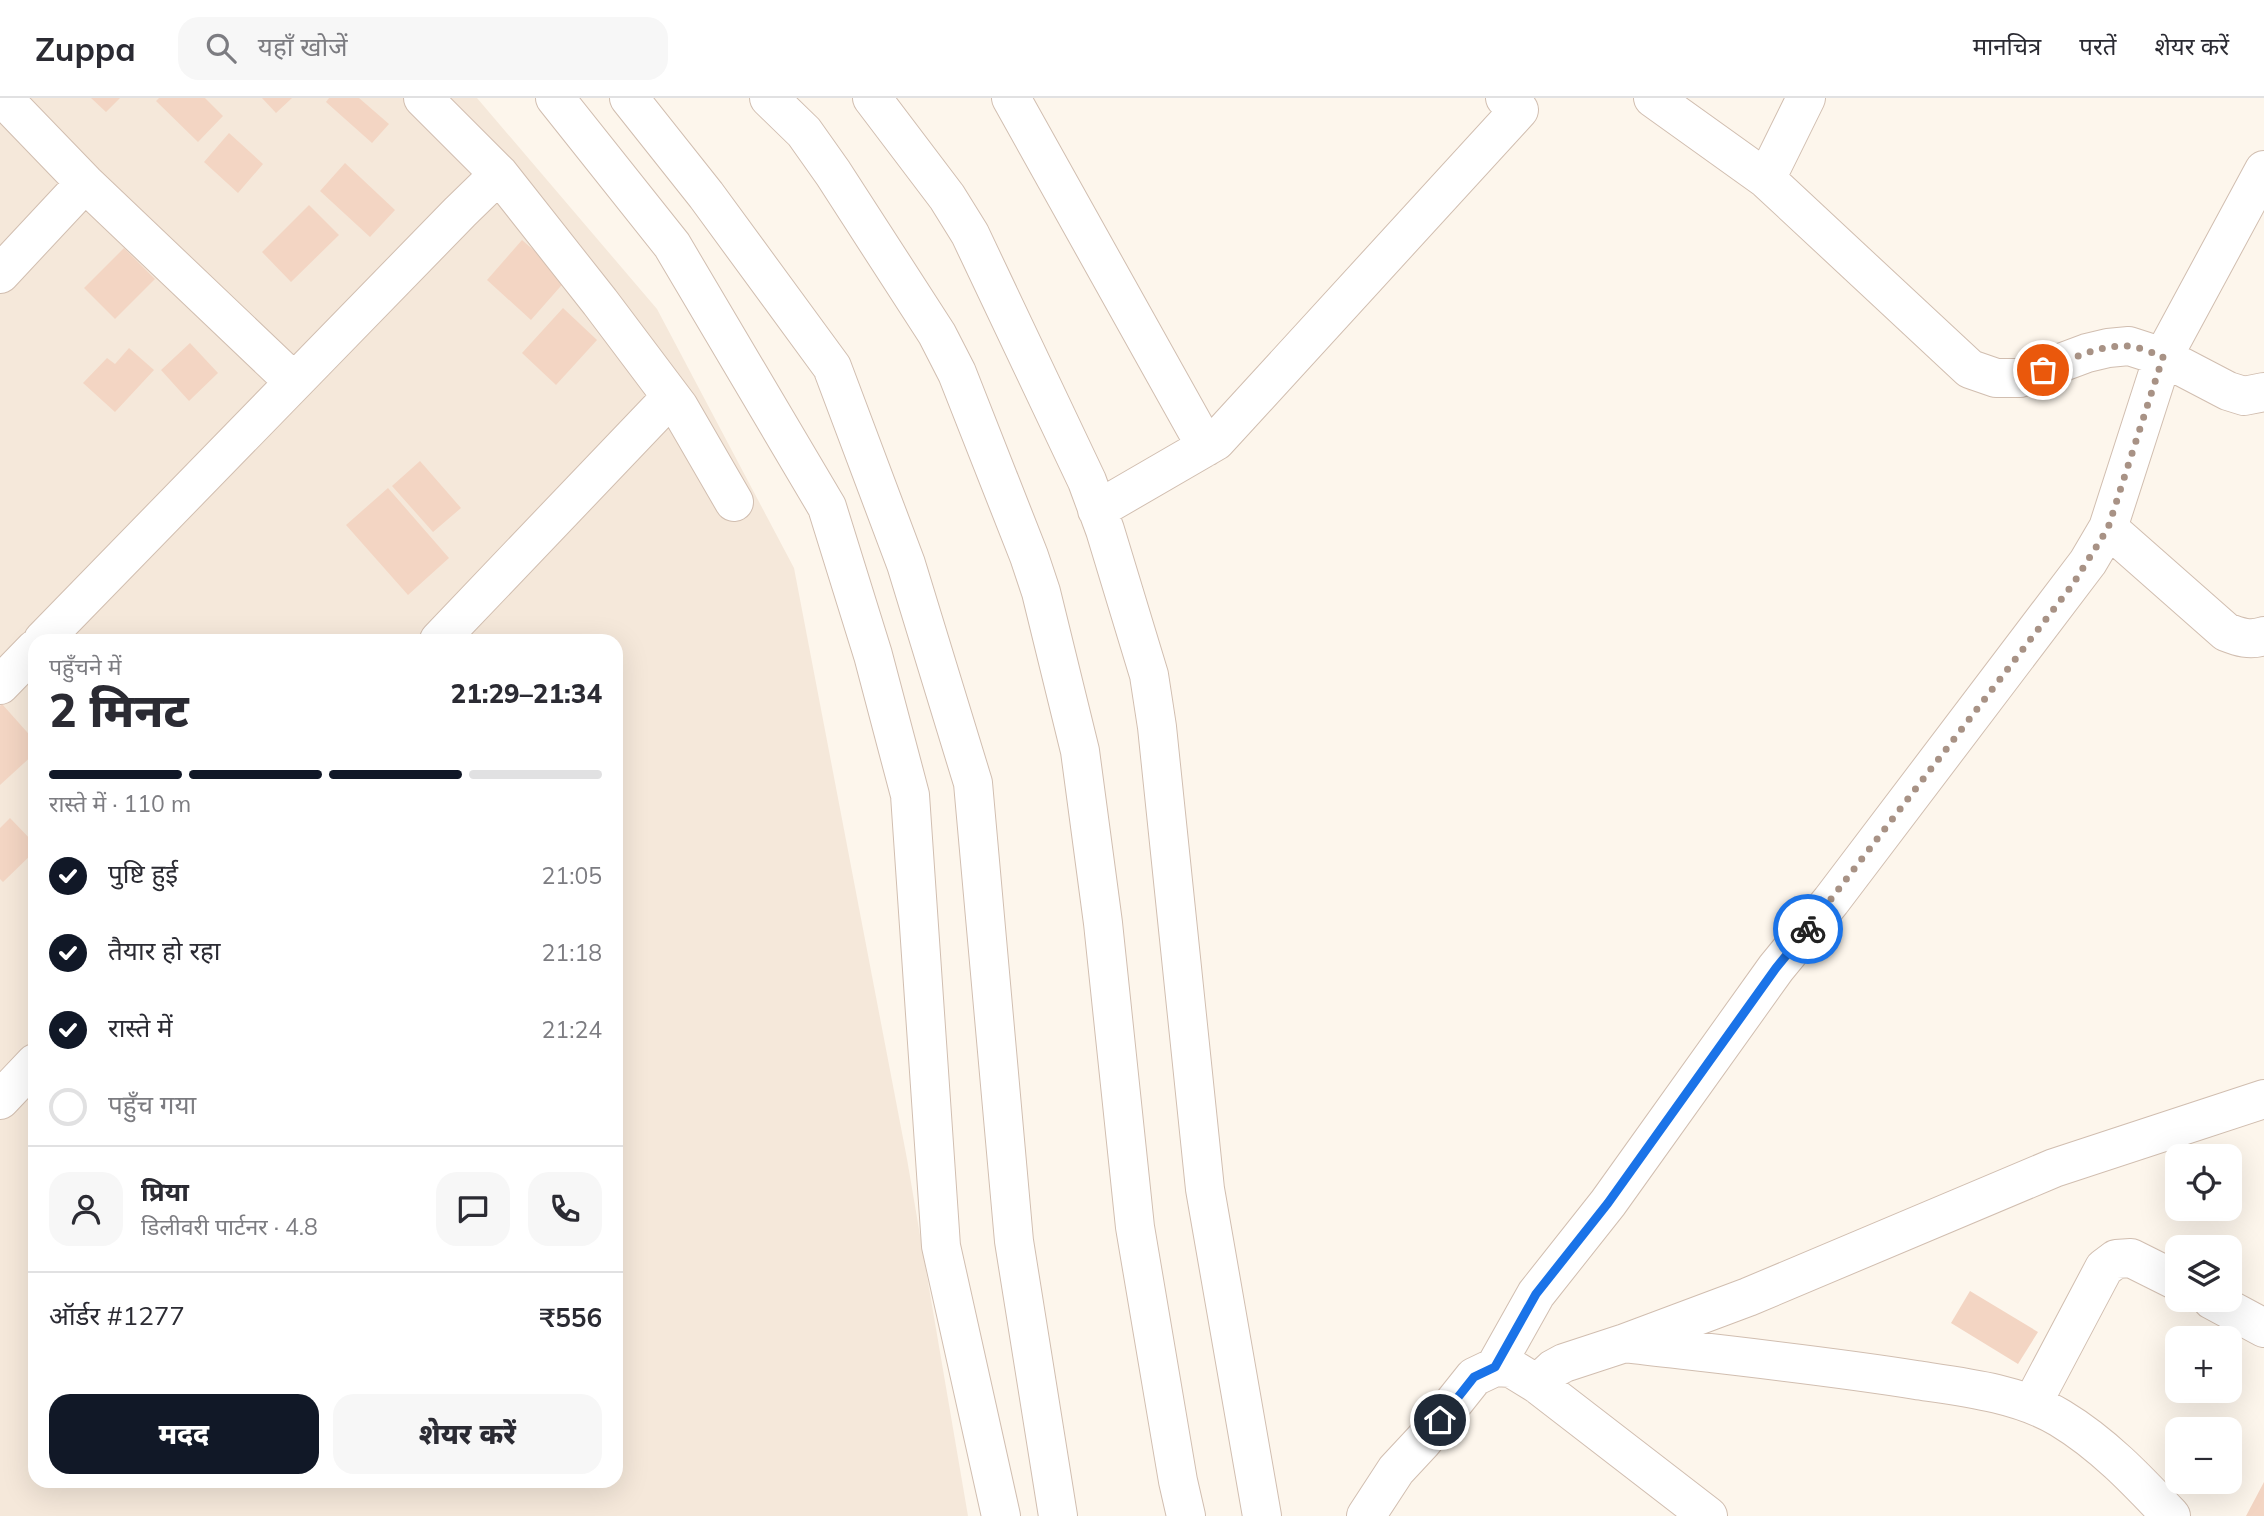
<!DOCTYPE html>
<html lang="hi">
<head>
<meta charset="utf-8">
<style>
  body { margin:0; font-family:Mulish,"Noto Sans Devanagari",sans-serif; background:#f7f7f7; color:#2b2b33; height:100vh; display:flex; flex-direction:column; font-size:26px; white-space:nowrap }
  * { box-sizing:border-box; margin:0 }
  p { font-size:23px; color:#7c7c81 }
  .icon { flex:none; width:38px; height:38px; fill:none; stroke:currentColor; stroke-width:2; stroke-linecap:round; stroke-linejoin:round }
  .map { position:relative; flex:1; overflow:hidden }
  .side { position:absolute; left:28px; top:536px; width:595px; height:854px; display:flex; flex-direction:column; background:#fff; border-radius:21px; box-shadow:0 7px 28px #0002 }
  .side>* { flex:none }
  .controls { position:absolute; left:2165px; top:1046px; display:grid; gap:14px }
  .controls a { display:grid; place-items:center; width:77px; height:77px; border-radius:14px; background:#fff; box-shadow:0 7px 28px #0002; font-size:35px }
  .pin { position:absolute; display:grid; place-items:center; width:60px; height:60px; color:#fff; margin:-30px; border:4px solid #fff; border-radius:50%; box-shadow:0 2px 7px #0007 }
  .courier { position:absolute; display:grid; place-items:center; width:70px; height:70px; margin:-35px; border:5px solid #1a73e8; border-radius:50%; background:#fff; color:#222; box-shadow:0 2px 9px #0007 }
  .summary em { font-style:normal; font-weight:800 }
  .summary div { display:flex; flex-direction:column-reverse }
  .summary { display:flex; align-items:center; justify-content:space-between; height:119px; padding:0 21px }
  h1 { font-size:46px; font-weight:800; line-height:52px }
  .bar { display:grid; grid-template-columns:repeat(4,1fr); gap:10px 7px; align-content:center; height:84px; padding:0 21px }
  .bar i { height:9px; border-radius:5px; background:#e1e1e2 }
  .bar .active { background:#111827 }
  .bar p { grid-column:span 4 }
  .line { display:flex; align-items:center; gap:18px; padding:0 21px; border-top:2px solid #e1e1e2 }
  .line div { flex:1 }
  .round { display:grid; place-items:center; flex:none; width:74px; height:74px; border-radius:21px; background:#f7f7f7 }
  ol { padding:0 21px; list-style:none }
  li { display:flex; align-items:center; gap:21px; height:77px }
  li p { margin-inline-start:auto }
  li .icon { padding:7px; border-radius:50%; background:#111827; color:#fff; stroke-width:4 }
  li:last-child { color:#7c7c81 }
  li i { width:38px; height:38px; border:4px solid #e1e1e2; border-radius:50% }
  .action { display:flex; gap:14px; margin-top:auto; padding:14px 21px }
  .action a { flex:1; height:80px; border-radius:21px; background:#111827; color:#fff; font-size:28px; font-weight:800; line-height:80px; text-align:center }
  .action a+a { background:#f7f7f7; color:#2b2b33 }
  header { display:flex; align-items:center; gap:42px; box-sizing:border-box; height:98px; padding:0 35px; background:#fff; border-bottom:2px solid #e1e1e2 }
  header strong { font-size:33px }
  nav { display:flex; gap:38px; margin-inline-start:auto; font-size:24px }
  .search { width:490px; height:63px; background:#f7f7f7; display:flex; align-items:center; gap:18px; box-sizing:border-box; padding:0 24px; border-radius:21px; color:#7c7c81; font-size:26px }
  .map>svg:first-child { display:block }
</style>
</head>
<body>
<header>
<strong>Zuppa</strong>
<div class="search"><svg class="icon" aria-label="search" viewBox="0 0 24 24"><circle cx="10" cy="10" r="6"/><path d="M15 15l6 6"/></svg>यहाँ खोजें</div>
<nav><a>मानचित्र</a><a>परतें</a><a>शेयर करें</a></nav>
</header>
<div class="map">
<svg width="2264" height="1418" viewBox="0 0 2264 1418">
  <rect width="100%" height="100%" fill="#fdf6ec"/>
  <path fill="#f5e8da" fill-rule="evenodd" d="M0,0H477L657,211L794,470L907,1061L968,1418H0ZM35,542H616V1382H35Z"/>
  <path fill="#f3d5c3" d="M91,0H120L106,14Z
    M159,0H205L223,18L198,44L156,3Z
    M262,0H292L276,15Z
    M329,0H359L389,26L372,45L326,4Z
    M229,35L263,66L238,95L204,64Z
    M345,65L395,112L370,139L320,93Z
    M309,107L339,137L291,184L262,154Z
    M522,142L567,181L531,222L487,182Z
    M124,150L155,181L115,221L84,190Z
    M563,210L597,242L556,287L522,255Z
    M190,245L218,275L189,303L161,272Z
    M129,250L154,272L115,314L83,285L107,260L115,266Z
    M420,363L461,410L433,434L392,388Z
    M388,390L449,460L408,497L346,427Z
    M2,606L35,643V655L0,687V608Z
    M10,720L35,746V753L3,784L0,781V730Z
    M1970,1193L2038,1234L2018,1266L1951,1225Z
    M2264,1384V1418H2246Z"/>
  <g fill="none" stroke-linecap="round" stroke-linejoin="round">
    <defs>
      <path id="minor" d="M3,0L85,85L294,284
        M423,0L499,76L600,204L679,309L734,404
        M555,0L672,147L827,409L873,557L910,697L941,1148L1001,1418
        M629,0L706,97L832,269L906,466L973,685L1014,1143L1058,1418
        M769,0L804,34L833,75L937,236L957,275L1029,458L1041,494L1080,653L1103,825L1135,1129L1178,1383L1186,1418
        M872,0L947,99L970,136L1087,383L1105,432L1149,577L1157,629L1205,1091L1262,1418
        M1011,0L1206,349
        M1653,0L1766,81L1970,271L1996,280H2020L2087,255L2108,250L2129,248L2163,259L2228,293L2244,298L2264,294
        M1766,81L1806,0
        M0,176L85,85
        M1097,412L1216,343L1519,12L1505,0
        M2108,430L2226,534C2239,539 2250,543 2264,538
        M43,542L460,114L499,76
        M439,542L671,299
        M0,587L35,551
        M0,1002L35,965
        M2212,1202L2264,1230
        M1631,1246C1726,1257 1822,1267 1916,1282C1963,1289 2018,1295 2060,1320C2103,1346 2136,1381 2171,1418
        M1495,1269L1536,1196L1608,1105L1776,870L1831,803L2088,464L2108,430L2163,259L2264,72
        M1537,1286L1553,1271L1564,1265L1625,1245L1748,1199L2054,1070L2264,1001
        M2032,1306L2104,1170L2116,1161L2131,1160L2177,1183
        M1366,1418L1396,1372L1423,1343L1474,1279L1495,1269L1511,1270L1537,1286L1708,1418"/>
    </defs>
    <use href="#minor" stroke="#d1beb0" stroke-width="40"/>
    <use href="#minor" stroke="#fff" stroke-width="38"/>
  </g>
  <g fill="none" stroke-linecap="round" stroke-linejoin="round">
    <path stroke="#a89285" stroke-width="7" stroke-dasharray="0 12.6" d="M1808,831L2073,486L2108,430L2163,259C2152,255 2138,248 2127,248C2098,247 2069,262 2043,272"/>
    <path stroke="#1a73e8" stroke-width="9" d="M1440,1322L1474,1279L1495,1269L1536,1196L1608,1105L1776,870L1808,831"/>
  </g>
</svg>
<div class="controls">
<a><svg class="icon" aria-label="locate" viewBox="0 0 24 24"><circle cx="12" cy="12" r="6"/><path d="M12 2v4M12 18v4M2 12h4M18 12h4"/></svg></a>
<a><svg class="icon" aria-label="layers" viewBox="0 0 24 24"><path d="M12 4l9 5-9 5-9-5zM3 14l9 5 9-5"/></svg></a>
<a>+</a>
<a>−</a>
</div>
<div class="pin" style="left:2043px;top:272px;background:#ea580c"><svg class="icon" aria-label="bag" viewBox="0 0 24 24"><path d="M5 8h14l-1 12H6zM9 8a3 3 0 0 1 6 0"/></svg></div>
<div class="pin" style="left:1440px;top:1322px;background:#1f2937"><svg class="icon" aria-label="home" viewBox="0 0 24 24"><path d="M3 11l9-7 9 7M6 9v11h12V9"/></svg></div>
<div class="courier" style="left:1808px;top:831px"><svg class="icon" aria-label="bike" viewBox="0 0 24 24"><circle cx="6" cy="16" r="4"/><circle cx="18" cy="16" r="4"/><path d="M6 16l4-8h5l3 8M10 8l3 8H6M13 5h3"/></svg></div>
<section class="side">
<div class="summary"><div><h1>2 मिनट</h1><p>पहुँचने में</p></div><em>21:29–21:34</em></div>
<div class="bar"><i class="active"></i><i class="active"></i><i class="active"></i><i></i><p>रास्ते में · 110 m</p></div>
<ol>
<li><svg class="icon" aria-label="check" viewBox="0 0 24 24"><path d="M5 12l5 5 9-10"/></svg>पुष्टि हुई<p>21:05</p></li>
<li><svg class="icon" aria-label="check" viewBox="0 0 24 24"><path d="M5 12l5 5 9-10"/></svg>तैयार हो रहा<p>21:18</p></li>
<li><svg class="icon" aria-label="check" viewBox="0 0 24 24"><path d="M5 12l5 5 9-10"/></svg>रास्ते में<p>21:24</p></li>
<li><i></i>पहुँच गया</li>
</ol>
<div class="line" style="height:126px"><a class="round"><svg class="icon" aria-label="person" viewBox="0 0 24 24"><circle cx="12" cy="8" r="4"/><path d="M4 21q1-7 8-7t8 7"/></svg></a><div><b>प्रिया</b><p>डिलीवरी पार्टनर · 4.8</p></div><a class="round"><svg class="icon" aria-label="chat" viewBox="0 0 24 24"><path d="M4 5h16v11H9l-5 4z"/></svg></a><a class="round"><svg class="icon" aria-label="phone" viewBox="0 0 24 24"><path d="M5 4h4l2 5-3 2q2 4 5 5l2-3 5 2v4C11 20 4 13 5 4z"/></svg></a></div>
<div class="line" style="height:91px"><div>ऑर्डर #1277</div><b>₹556</b></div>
<div class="action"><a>मदद</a><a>शेयर करें</a></div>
</section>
</div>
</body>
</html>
